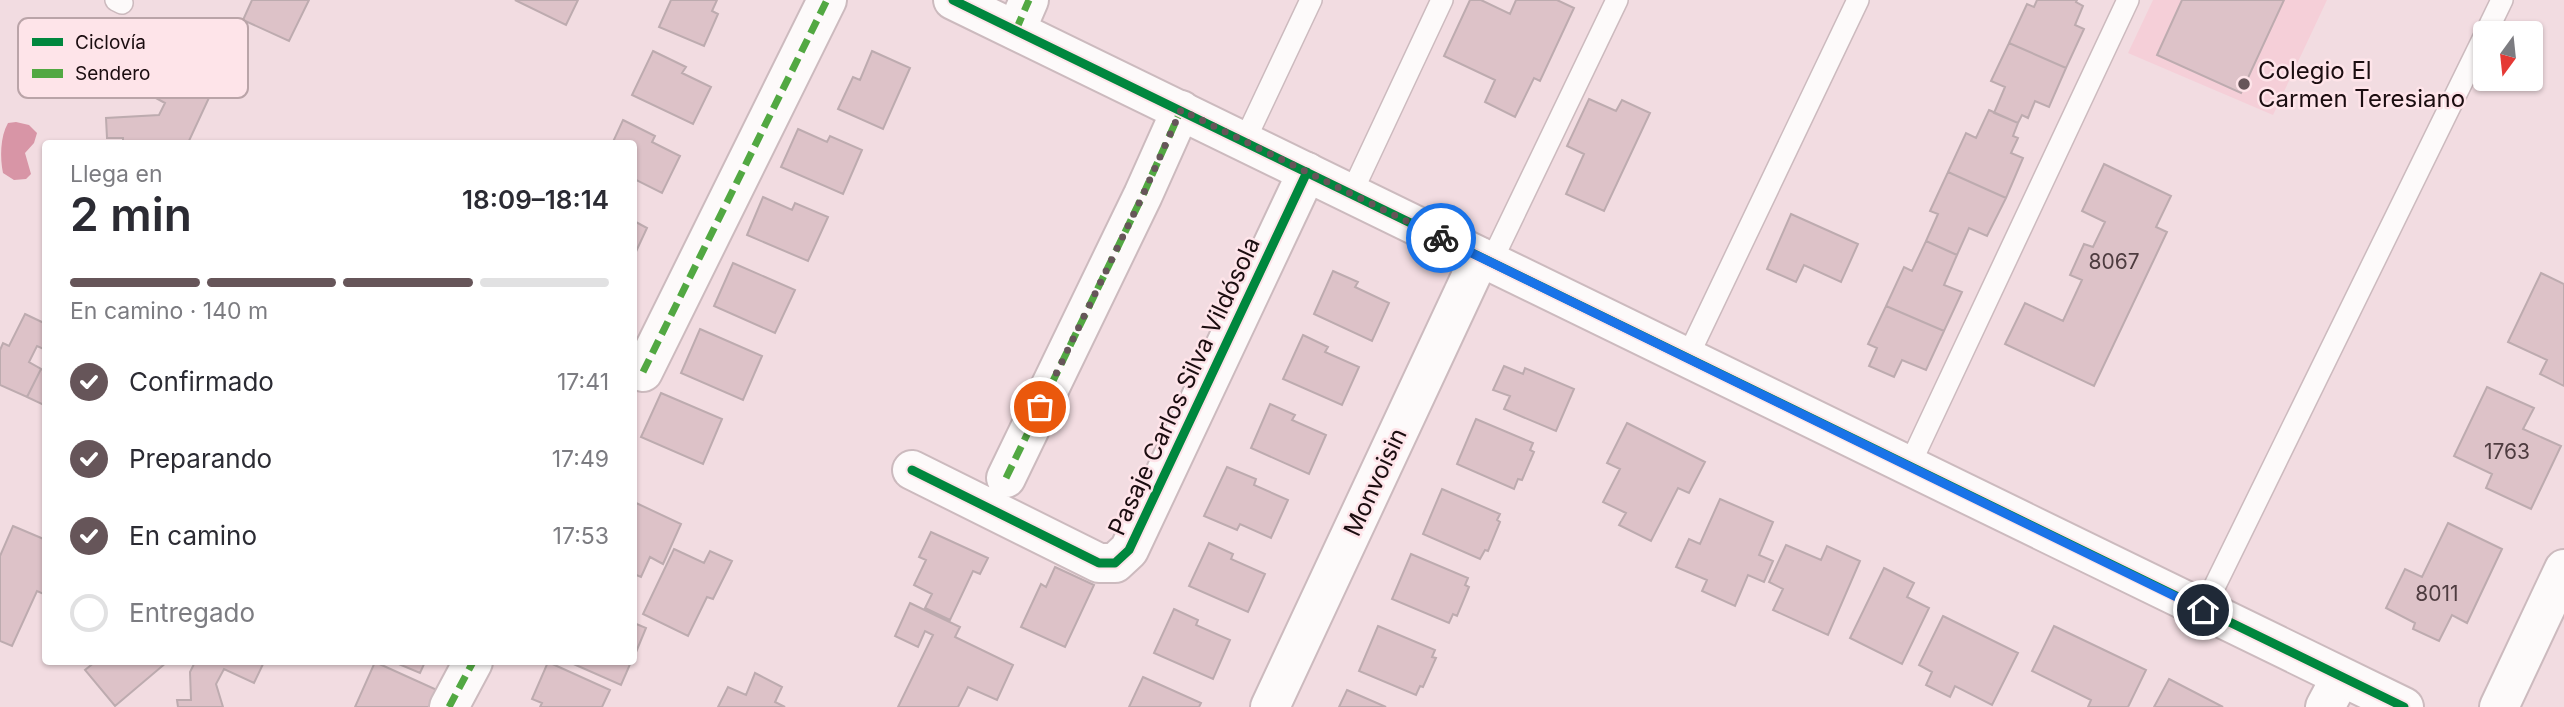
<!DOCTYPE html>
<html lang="es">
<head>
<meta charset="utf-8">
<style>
  body { margin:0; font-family:Inter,sans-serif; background:#f7f7f7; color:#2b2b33; height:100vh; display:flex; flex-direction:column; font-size:26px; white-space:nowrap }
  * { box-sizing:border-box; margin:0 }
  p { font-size:23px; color:#7c7c81 }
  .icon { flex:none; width:38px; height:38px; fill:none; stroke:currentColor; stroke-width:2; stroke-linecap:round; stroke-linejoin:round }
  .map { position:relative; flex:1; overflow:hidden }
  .panel { position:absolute; left:42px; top:140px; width:595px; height:525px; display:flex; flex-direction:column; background:#fff; border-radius:7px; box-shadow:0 2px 5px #0004 }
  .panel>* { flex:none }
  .needle { width:46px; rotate:195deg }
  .tools { position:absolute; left:2473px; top:21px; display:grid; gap:14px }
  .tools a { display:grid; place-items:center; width:70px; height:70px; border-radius:7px; background:#fff; box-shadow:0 2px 5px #0004; font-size:35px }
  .pin { position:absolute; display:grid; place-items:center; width:60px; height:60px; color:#fff; margin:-30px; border:4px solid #fff; border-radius:50%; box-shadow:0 2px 7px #0007 }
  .courier { position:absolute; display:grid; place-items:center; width:70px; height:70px; margin:-35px; border:5px solid #1a73e8; border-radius:50%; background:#fff; color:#222; box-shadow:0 2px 9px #0007 }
  .summary em { font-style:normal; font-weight:600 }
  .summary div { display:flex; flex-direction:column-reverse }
  .summary { display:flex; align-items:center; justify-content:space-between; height:119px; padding:0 28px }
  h1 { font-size:46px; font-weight:600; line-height:52px }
  .bar { display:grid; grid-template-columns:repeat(4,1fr); gap:10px 7px; align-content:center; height:84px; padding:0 28px }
  .bar i { height:9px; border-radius:5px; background:#e1e1e2 }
  .bar .on { background:#665559 }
  .bar p { grid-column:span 4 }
  ol { padding:0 28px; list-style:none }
  li { display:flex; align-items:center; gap:21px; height:77px }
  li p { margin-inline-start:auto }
  li .icon { padding:7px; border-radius:50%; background:#665559; color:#fff; stroke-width:4 }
  li:last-child { color:#7c7c81 }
  li i { width:38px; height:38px; border:4px solid #e1e1e2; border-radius:50% }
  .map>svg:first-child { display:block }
</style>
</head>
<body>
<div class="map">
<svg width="2564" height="707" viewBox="0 0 2564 707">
  <rect width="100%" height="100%" fill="#f2dce1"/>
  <path fill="#f5cfd8" d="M2153,0H2327L2273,115L2128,53Z"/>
  <path fill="#d895a6" d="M16,122L29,125L37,133L34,143L25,153L31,174L26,179L14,180L3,173C0,158 0,137 8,123Z"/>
  <path fill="#ddc2c8" stroke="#bdabaf" stroke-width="2" d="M252,0H309L289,41L243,20Z
    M515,0H578L566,25Z
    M671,0H717L712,11L718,14L704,46L659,27Z
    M1470,0H1481L1510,14L1516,0H1557L1574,8L1540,81L1534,78L1515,117L1485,102L1495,80L1444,56Z
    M2037,0H2077L2076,2L2083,6L2075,25L2084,29L2066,68L2009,43L2027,4L2034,7Z
    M2182,0H2284L2241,93L2157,55Z
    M2009,43L2066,68L2049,107L2035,101L2028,118L2022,115L2018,123L1994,113L2005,87L1991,81Z
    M653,51L686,67L682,73L711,87L693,124L632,95Z
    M872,51L910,68L883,129L838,109L853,77L860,80Z
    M169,66L214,87L188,143L123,144V138H107L106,118L159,115L165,103L154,97Z
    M1589,99L1616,111L1622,100L1650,113L1604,211L1566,194L1584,154L1567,146Z
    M1989,110L2018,123L2013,136L2018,138L2011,153L2023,158L2006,198L1948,172L1966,133L1976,138Z
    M623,120L655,136L652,142L680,156L662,193L634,179V144H612Z
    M798,129L827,142L830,136L862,150L843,194L781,167Z
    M2104,164L2171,196L2156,227L2167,232L2094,386L2005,344L2025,303L2063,321L2082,280L2070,275L2084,244L2093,247L2105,222L2082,211Z
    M1948,172L2006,198L1987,236L1969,228L1957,255L1926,241L1938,214L1930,211Z
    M763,197L792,210L795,203L828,217L808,261L747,235Z
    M1791,214L1858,244L1841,282L1804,265L1796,282L1767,269Z
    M634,221L647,228L634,256Z
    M1926,241L1957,255L1944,285L1962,292L1944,331L1886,306L1904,267L1912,271Z
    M733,263L795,290L775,333L714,306Z
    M1333,271L1358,282L1355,287L1389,303L1372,341L1314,314Z
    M2541,273L2564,284V386L2540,374L2547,360L2508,342Z
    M1886,306L1944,331L1926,370L1902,360L1894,377L1869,366L1877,348L1868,344Z
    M25,314L46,324V350L37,346L29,362L41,369L27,397L0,385V350L3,343L9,346Z
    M700,329L762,356L743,400L681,373Z
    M1303,335L1328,347L1325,352L1359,367L1342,405L1283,379Z
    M1504,366L1523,374L1525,368L1574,389L1556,431L1504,409L1510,396L1493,390Z
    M41,369L46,371V406L27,397Z
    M2487,387L2534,408L2523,429L2561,446L2531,509L2486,488L2492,474L2454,456Z
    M661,393L722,419L703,464L641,437Z
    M1270,404L1295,415L1292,420L1326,435L1309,474L1251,448Z
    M1476,419L1533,443L1530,450L1534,452L1522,480L1518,479L1514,489L1457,464Z
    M1627,423L1705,462L1689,493L1678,488L1651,541L1619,525L1626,513L1603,502L1620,469L1607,463Z
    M1227,467L1256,479L1254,485L1288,500L1271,538L1240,524L1237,530L1204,516Z
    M1442,489L1500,514L1497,520L1500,522L1488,551L1485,550L1480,559L1423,534Z
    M1720,499L1773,522L1759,555L1773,561L1764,582L1748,575L1735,606L1702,591L1707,580L1676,567L1689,539L1700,544Z
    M634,502L681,524L663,564L650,557L641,577L634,574Z
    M2448,523L2502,549L2467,623L2452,615L2439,641L2413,629L2415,623L2386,608L2405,569L2422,577Z
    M13,526L46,540V595L37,591L12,646L0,641V556Z
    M931,532L988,558L980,574L973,571L950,620L925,608L932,594L914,585L926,560L919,557Z
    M1209,543L1233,554L1231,559L1265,574L1248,612L1189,586Z
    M1786,545L1821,560L1827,546L1860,561L1828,635L1773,610L1783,589L1769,582Z
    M674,549L704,563L710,551L732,561L713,599L707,597L688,636L643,614Z
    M1411,554L1468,578L1465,585L1469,587L1457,616L1453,614L1449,623L1392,599Z
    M1055,567L1094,585L1065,647L1021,627L1041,584L1046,587Z
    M1884,568L1914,583L1907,597L1929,608L1902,664L1850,638Z
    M910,603L960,627L955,637L1013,665L997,700L968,687L958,707H898L933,635L925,631L918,647L895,636Z
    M1174,609L1198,620L1196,625L1230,640L1213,679L1154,653Z
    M1943,616L2018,653L1992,705L1955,686L1950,697L1926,685L1932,672L1919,665Z
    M634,623L646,628L634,657Z
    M1378,626L1435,650L1432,657L1436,658L1423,687L1420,686L1416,695L1359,671Z
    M2054,626L2146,670L2128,707H2088L2091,700L2032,671Z
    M95,662H167L115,706L85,670Z
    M195,662H264L254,683L224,669L216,684L223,707H178L177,700H191L190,672Z
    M375,662L437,690L430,707H355Z
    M394,662H425L420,673Z
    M548,662L610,690L602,707H540L542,703L532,699Z
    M569,662H631L621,685Z
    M755,673L782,687L775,702L785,707H718L728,687L746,695Z
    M1143,677L1201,703L1199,707H1129Z
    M2169,679L2223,707H2154Z
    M1347,690L1386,707H1339Z"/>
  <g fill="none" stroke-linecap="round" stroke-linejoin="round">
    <defs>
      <path id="lane" d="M116,0L122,3
        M2486,33L2502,0
        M1244,142L1311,0
        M1351,194L1442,0
        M1491,262L1617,0
        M1687,358L1858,0
        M1909,466L2128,0
        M2203,610L2485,35"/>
      <path id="street" d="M1016,30L1029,0
        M643,372L827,0
        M912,470L1099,563H1115L1129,550L1307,172
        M1006,478L1143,195L1181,110
        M449,707L473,662
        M1270,707L1480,257
        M2325,707L2341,677
        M2499,707L2564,569"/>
      <path id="secondary" d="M953,0L2404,707"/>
    </defs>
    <use href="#lane" stroke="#ccbabe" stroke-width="24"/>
    <use href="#street" stroke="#ccbabe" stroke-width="42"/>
    <use href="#secondary" stroke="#ccbabe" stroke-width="42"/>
    <use href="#lane" stroke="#fdfafa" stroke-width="21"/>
    <use href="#street" stroke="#fdfafa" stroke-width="38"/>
    <use href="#secondary" stroke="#fdfafa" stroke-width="38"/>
    <path stroke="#52a842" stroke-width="7" stroke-dasharray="14 7" stroke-linecap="butt" d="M1016,30L1029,0
      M643,372L827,0
      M1006,478L1143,195L1181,110
      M449,707L473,662"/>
    <defs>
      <path id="cycleway" d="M953,0L2404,707
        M912,470L1099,563H1115L1129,550L1307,172"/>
    </defs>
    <use href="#cycleway" stroke="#fee4e9" stroke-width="13"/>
    <use href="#cycleway" stroke="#00873e" stroke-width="9"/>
  </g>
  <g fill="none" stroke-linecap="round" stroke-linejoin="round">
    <path stroke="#665559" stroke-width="7" stroke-dasharray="0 12.6" d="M1040,407L1143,195L1181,110L1441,238"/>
    <path stroke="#1a73e8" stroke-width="9" d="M1441,238L2203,610"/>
  </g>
  <circle fill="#665559" stroke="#fee4e9" stroke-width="2.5" cx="2244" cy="84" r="7"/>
  <g text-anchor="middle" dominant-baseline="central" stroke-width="5" stroke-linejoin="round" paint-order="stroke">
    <g font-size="21" fill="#4e3c40">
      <text x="2114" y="261">8067</text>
      <text x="2507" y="451">1763</text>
      <text x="2437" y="593">8011</text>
    </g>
    <g font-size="24" fill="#1b0d10" stroke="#fee4e9" text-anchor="start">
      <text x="2258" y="70">Colegio El<tspan x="2258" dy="28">Carmen Teresiano</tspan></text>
    </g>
    <g font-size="24" fill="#1b0d10" stroke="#fee4e9">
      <text transform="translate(1184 386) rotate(-65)">Pasaje Carlos Silva Vildósola</text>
      <text transform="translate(1375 482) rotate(-65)">Monvoisin</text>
    </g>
  </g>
  <rect x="18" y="18" width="230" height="80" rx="10" fill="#fee4e9" stroke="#baa4a8" stroke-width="2"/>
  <rect x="32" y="38" width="31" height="8" fill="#00873e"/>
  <rect x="32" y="69" width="31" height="9" fill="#52a842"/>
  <g font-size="19" fill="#1b0d10">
    <text x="75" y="49">Ciclovía</text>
    <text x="75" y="80">Sendero</text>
  </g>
</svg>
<div class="tools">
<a><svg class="needle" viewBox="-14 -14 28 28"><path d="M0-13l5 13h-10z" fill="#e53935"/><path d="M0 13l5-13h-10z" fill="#7c7c81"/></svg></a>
</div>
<div class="pin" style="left:1040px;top:407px;background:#ea580c"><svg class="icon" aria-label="bag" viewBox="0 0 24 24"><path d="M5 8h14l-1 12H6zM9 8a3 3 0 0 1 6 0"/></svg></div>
<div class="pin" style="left:2203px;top:610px;background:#1f2937"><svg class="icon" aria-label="home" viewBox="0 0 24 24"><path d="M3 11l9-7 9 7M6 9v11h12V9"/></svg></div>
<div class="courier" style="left:1441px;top:238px"><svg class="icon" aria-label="bike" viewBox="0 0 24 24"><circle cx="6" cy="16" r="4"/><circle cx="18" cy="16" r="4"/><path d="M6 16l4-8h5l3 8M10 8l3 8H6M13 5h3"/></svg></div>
<section class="panel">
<div class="summary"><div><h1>2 min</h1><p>Llega en</p></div><em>18:09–18:14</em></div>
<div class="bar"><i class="on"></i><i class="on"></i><i class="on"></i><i></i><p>En camino · 140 m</p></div>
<ol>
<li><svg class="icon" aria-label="check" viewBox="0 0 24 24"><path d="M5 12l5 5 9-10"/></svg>Confirmado<p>17:41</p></li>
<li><svg class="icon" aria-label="check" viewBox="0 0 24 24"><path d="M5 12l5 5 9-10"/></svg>Preparando<p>17:49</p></li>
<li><svg class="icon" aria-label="check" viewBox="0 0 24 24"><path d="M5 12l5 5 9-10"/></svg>En camino<p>17:53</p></li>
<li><i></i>Entregado</li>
</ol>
</section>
</div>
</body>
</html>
